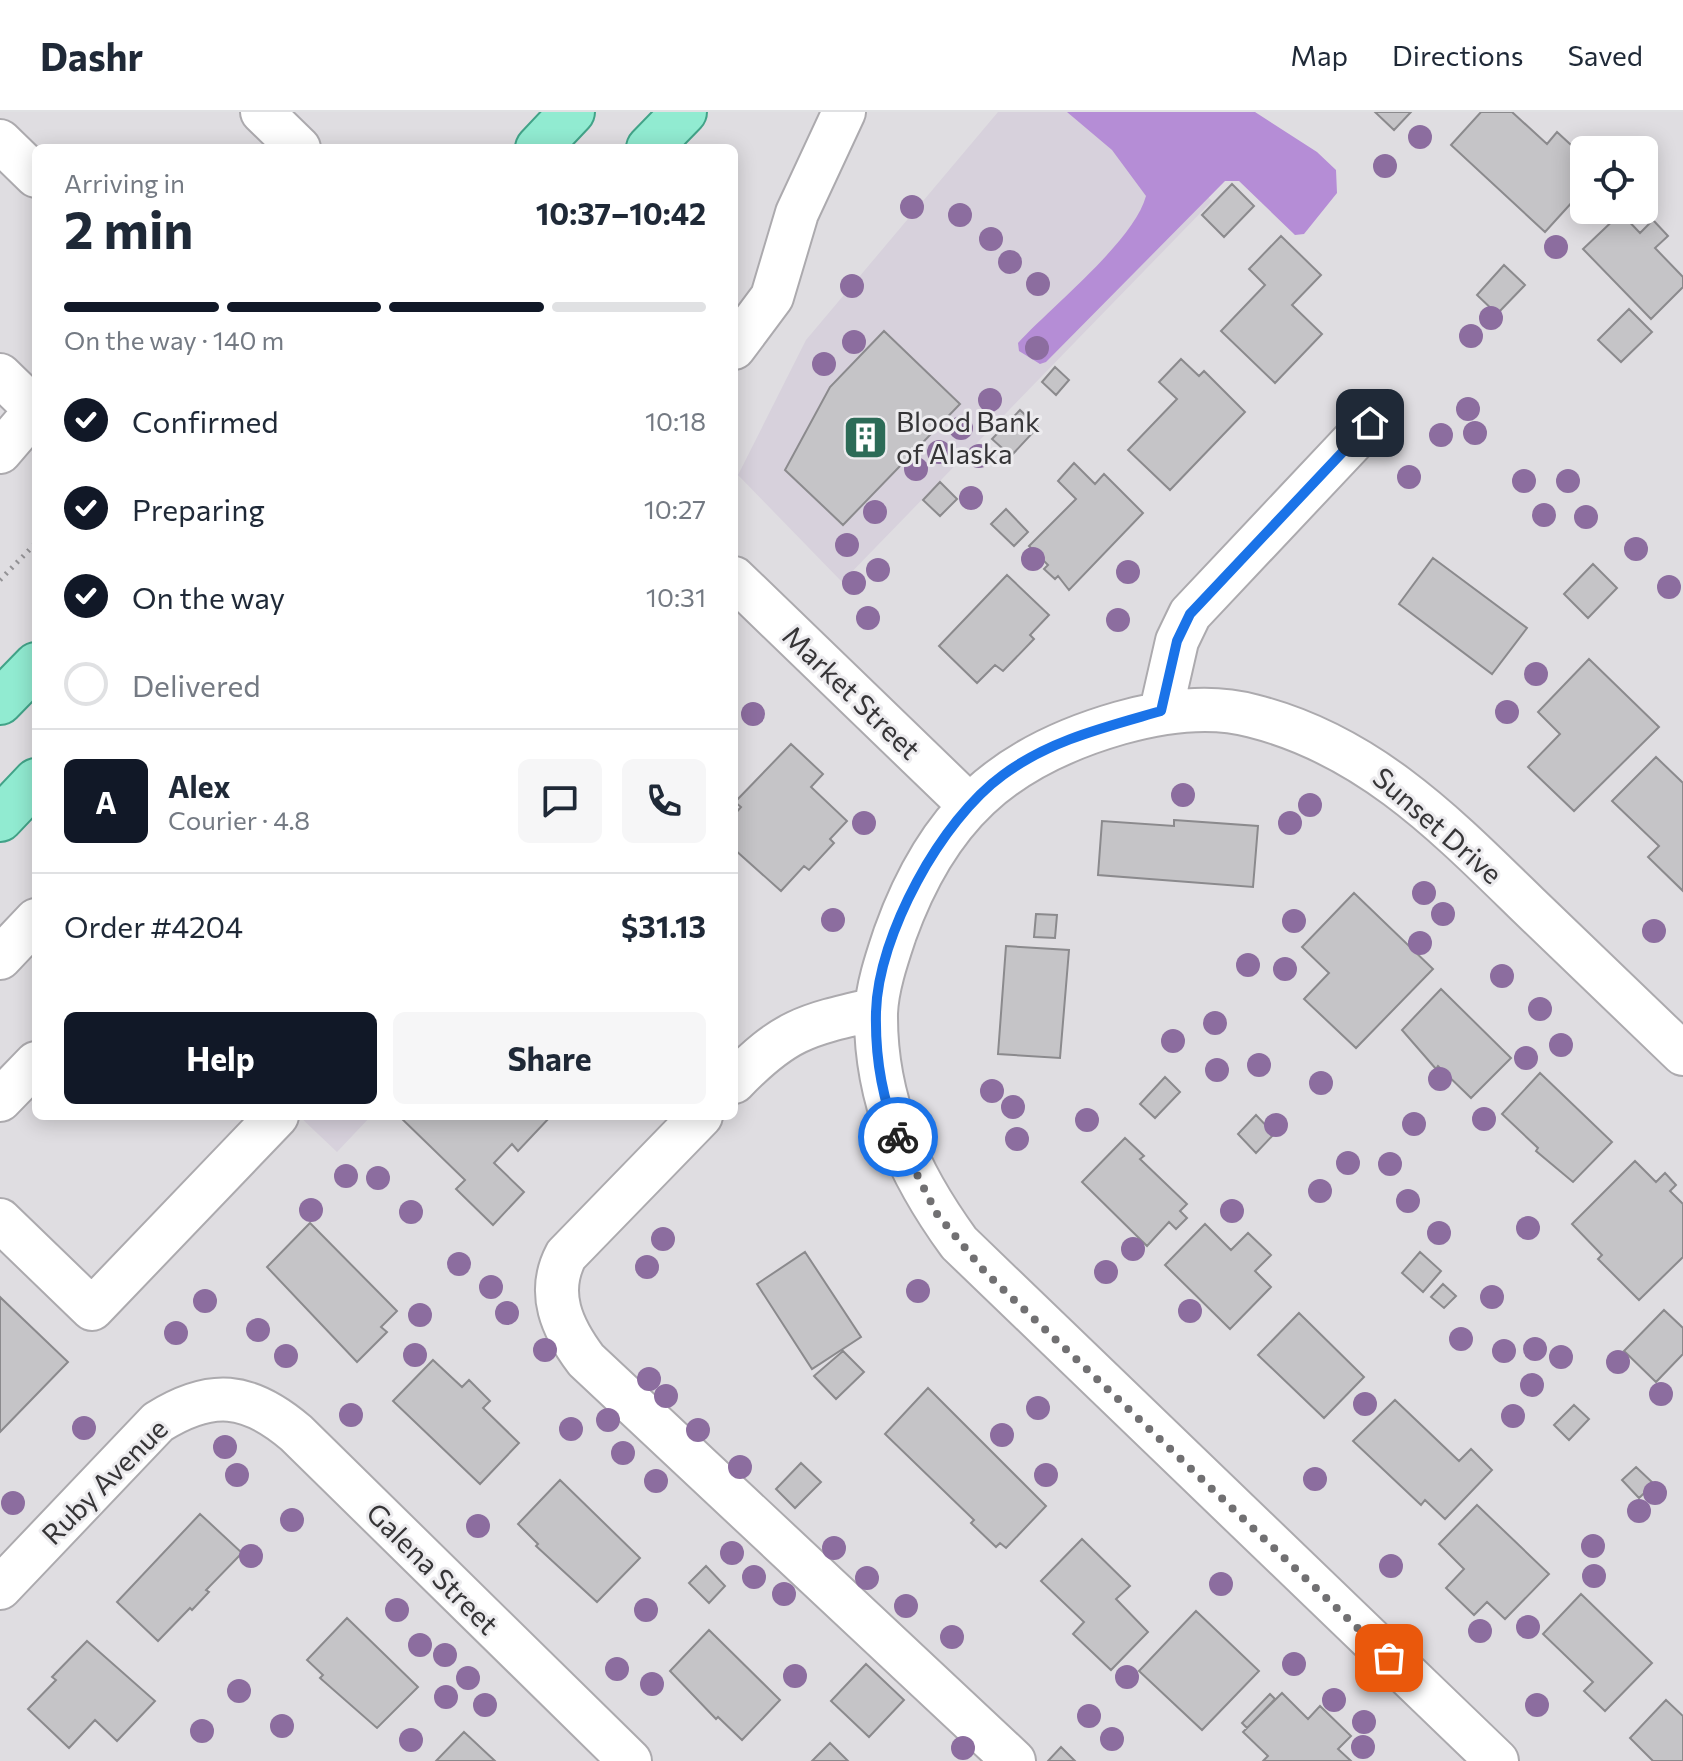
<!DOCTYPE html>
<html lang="en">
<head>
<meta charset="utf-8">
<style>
  body { margin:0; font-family:Commissioner,sans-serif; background:#f6f6f7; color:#1f2937; height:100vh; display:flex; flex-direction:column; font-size:30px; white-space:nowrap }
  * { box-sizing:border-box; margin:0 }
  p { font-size:26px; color:#747a83 }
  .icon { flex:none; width:44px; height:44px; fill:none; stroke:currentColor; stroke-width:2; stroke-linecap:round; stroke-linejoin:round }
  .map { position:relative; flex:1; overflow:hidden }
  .side { position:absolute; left:32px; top:32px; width:706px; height:976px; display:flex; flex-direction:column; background:#fff; border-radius:12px; box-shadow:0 4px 20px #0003 }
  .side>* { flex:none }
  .tools { position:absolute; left:1570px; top:24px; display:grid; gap:16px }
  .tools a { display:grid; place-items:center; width:88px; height:88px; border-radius:12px; background:#fff; box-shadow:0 4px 20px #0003; font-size:40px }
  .pin { position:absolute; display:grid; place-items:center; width:68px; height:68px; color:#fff; margin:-34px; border-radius:16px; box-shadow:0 4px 12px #0006 }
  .courier { position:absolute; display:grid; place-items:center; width:80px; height:80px; margin:-40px; border:6px solid #1a73e8; border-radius:50%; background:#fff; color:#222; box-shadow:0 2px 10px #0007 }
  .headline em { font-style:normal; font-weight:700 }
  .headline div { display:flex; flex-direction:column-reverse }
  .headline { display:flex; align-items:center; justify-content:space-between; height:136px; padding:0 32px }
  h1 { font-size:52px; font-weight:700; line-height:60px }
  .bar { display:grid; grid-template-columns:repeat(4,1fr); gap:12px 8px; align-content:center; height:96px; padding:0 32px }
  .bar i { height:10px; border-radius:6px; background:#e0e1e3 }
  .bar .active { background:#111827 }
  .bar p { grid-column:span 4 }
  .line { display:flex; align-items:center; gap:20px; padding:0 32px; border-top:2px solid #e0e1e3 }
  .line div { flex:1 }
  .round { display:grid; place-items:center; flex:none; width:84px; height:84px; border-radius:12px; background:#f6f6f7 }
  ol { padding:0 32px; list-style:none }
  li { display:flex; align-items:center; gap:24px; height:88px }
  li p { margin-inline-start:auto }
  li .icon { padding:8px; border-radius:50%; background:#111827; color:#fff; stroke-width:4 }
  li:last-child { color:#747a83 }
  li i { width:44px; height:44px; border:4px solid #e0e1e3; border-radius:50% }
  .cta { display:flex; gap:16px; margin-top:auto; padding:16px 32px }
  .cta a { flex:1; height:92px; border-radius:12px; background:#111827; color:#fff; font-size:32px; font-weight:700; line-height:92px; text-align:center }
  .cta a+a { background:#f6f6f7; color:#1f2937 }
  header { display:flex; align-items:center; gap:48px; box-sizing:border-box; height:112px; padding:0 40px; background:#fff; border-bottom:2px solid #e0e1e3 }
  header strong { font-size:38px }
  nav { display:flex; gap:44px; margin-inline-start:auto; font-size:28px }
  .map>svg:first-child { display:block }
</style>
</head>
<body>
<header>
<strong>Dashr</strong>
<nav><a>Map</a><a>Directions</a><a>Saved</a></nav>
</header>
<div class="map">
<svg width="1683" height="1649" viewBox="0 0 1683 1649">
  <rect width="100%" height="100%" fill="#dfdde1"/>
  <path fill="#d7d1dc" d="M998,0H1127L1124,3L1212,89L842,470L738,363L806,228Z
    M299,1004H371L337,1040Z"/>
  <path fill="#b58dd6" d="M1067,0H1255L1317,40L1336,58L1337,81L1304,122L1295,123L1239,69H1225L1046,250L1040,252L1019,239L1018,231C1051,195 1134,129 1146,84L1112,38Z"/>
  <path fill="#c5c4c7" stroke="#8b8a8d" stroke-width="2" d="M1375,0H1411L1394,18Z
    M1481,0H1512L1547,32L1557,20L1584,45V77L1545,120L1451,33Z
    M1232,72L1254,94L1224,125L1202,103Z
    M1621,101L1640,121L1653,108L1668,124L1655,136L1683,165V175L1651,207L1583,137Z
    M1281,124L1321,163L1292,193L1322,222L1275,271L1221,219L1265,173L1249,157Z
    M1504,153L1525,173L1497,202L1477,183Z
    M1629,197L1652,220L1621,250L1598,228Z
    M884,219L960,292L843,413L785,358L830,275Z
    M1181,247L1199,264L1204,259L1245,300L1170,378L1128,338L1177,287L1159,270Z
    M1055,255L1069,268L1056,283L1042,270Z
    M1020,298L1038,315L1011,344L992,327Z
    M1074,351L1095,372L1104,362L1143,401L1069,478L1058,464L1055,467L1044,457L1048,453L1029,434L1076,387L1058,369Z
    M940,370L957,387L940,404L923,388Z
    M1006,397L1028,420L1014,434L991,412Z
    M1433,446L1527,516L1492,562L1399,492Z
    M1593,452L1617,476L1588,506L1564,482Z
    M1007,463L1049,503L1030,523L1034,527L1003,559L995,553L977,571L939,534Z
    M1589,547L1659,615L1574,699L1528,655L1560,622L1538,600Z
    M791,632L823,662L811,675L847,709L830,727L834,731L809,758L804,754L781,779L734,737V703L741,695L735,690Z
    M1656,645L1683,671V779L1648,745L1659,734L1612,689Z
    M1174,708L1258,714L1253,775L1098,763L1102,709L1174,714Z
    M1354,781L1433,857L1356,936L1304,887L1329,861L1302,835Z
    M1036,802L1057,803L1055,826L1034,825Z
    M1006,834L1069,838L1060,946L998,942Z
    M1441,877L1511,946L1471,986L1438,954L1436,957L1402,918Z
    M1540,961L1612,1030L1573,1070L1536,1039L1538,1036L1502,1002Z
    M1165,965L1180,980L1155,1006L1140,992Z
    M1256,1003L1274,1022L1256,1041L1238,1022Z
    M399,1004H551L518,1039L512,1032L494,1051L524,1080L493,1113L456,1077L465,1068Z
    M1125,1026L1144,1044L1140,1047L1187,1092L1180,1099L1187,1106L1176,1117L1169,1110L1147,1134L1082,1070Z
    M1635,1049L1656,1070L1665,1061L1676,1073L1670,1079L1683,1092V1145L1639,1188L1598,1147L1602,1143L1572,1112Z
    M310,1111L397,1199L381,1215L387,1220L357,1250L267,1155Z
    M1205,1112L1231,1138L1248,1121L1271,1143L1255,1159L1271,1175L1230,1217L1165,1153Z
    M805,1140L861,1225L812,1257L757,1172Z
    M1420,1140L1441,1159L1423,1180L1402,1161Z
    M1443,1172L1456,1184L1444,1196L1431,1185Z
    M0,1185L68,1250L0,1320Z
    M1664,1198L1683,1216V1242L1656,1270L1624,1239Z
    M1299,1201L1364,1265L1324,1306L1258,1243Z
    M843,1239L864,1260L836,1287L814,1264Z
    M433,1248L462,1275L469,1268L490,1289L483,1296L519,1331L480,1372L393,1289Z
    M928,1276L1046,1394L1006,1436L1000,1431L996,1435L971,1411L974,1408L885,1322Z
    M1395,1288L1459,1349L1471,1337L1492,1358L1445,1407L1425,1388L1421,1393L1353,1329Z
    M1574,1293L1589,1307L1569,1328L1554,1313Z
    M801,1351L821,1370L795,1396L776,1377Z
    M1636,1355L1654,1372L1639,1386L1622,1368Z
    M560,1368L640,1446L597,1490L536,1434L538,1432L518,1412Z
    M1477,1393L1549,1462L1505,1507L1487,1490L1474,1503L1446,1476L1464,1457L1439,1432Z
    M200,1402L242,1441L206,1478L209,1480L192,1498L190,1496L158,1529L117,1490Z
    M1082,1427L1130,1474L1116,1487L1148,1520L1111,1558L1073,1522L1084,1510L1041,1469Z
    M706,1454L725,1474L709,1491L689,1471Z
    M1581,1482L1652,1551L1605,1599L1584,1579L1593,1570L1543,1522Z
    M1196,1499L1259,1559L1202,1618L1139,1559Z
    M347,1506L418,1575L377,1616L320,1566L323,1563L307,1548Z
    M709,1518L780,1588L742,1628L718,1605L716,1607L670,1559Z
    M87,1529L155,1589L117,1629L95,1608L69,1636L28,1597L56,1568L52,1565Z
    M866,1552L904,1588L869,1625L831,1589Z
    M1282,1581L1308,1607L1320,1594L1351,1624L1338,1637L1351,1649H1263L1268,1644L1243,1620Z
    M1270,1582L1275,1587L1247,1616L1242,1611Z
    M1666,1588L1683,1604V1649H1653L1630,1626Z
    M464,1620L495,1649H436Z
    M830,1631L848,1649H812Z
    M1061,1635L1075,1649H1048Z"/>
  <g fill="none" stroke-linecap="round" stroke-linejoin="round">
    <defs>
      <path id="minor" d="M262,0L299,36
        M0,29L36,64
        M734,236L772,185L797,101L844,0
        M0,263L36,298
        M0,340L36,298
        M734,466L970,694
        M1161,599L1177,529L1190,502L1370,311
        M0,846L36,808
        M734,970C785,917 806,913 876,897
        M0,988L36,951
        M701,1004L566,1143C546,1181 562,1216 586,1248L1014,1649
        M0,1108L92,1197L277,1004
        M0,1476L158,1310C211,1277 248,1280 296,1321L630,1649
        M1497,1649L959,1131C908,1061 875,988 876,901C877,875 887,846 895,822C937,705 1001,645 1120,611C1163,599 1209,592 1253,604C1368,633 1445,712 1527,792C1579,842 1631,892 1683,942"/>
      <path id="major" d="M538,36L572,0
        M649,36L684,0
        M0,590L36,553
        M0,707L36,669"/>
    </defs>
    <use href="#minor" stroke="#acaaae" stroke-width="46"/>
    <use href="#major" stroke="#42a388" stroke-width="48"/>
    <path stroke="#949396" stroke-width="5" stroke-dasharray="2 6" stroke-linecap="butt" d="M0,468L36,431"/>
    <use href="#minor" stroke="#fff" stroke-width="42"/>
    <use href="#major" stroke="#91ebd1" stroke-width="44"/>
  </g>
  <g fill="#8c6d9f">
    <circle cx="1420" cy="25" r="12"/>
    <circle cx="1385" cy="54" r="12"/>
    <circle cx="912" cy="95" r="12"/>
    <circle cx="960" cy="103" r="12"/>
    <circle cx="991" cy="127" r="12"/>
    <circle cx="1556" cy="135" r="12"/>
    <circle cx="1010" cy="150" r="12"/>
    <circle cx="1038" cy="172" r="12"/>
    <circle cx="852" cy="174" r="12"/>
    <circle cx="1491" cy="206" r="12"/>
    <circle cx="1471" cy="224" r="12"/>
    <circle cx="854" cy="230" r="12"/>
    <circle cx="1037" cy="236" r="12"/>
    <circle cx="824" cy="252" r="12"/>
    <circle cx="990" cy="288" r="12"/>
    <circle cx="1468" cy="297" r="12"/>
    <circle cx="961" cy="316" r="12"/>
    <circle cx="1475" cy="321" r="12"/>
    <circle cx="1441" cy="323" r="12"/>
    <circle cx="939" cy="340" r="12"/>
    <circle cx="979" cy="344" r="12"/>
    <circle cx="916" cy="357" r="12"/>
    <circle cx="1409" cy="365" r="12"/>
    <circle cx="1524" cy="369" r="12"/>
    <circle cx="1568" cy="369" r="12"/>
    <circle cx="971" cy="386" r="12"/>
    <circle cx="875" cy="400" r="12"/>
    <circle cx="1544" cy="403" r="12"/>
    <circle cx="1586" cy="405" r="12"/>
    <circle cx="847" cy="433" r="12"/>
    <circle cx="1636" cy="437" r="12"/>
    <circle cx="1033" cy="447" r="12"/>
    <circle cx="878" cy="458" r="12"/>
    <circle cx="1128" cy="460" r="12"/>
    <circle cx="854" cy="471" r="12"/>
    <circle cx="1669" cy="475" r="12"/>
    <circle cx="868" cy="506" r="12"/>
    <circle cx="1118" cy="508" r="12"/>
    <circle cx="1536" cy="562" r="12"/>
    <circle cx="1507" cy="600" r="12"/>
    <circle cx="753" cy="602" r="12"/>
    <circle cx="1183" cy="683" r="12"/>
    <circle cx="1310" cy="693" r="12"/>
    <circle cx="864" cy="711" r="12"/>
    <circle cx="1290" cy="711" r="12"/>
    <circle cx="1424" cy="781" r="12"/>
    <circle cx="1443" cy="802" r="12"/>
    <circle cx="833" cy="808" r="12"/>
    <circle cx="1294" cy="809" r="12"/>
    <circle cx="1654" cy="819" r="12"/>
    <circle cx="1420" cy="831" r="12"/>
    <circle cx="1248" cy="853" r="12"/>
    <circle cx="1285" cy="857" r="12"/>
    <circle cx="1502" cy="864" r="12"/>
    <circle cx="1540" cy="897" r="12"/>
    <circle cx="1215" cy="911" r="12"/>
    <circle cx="1173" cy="929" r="12"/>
    <circle cx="1561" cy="933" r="12"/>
    <circle cx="1526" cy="946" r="12"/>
    <circle cx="1259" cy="953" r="12"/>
    <circle cx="1217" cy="958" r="12"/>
    <circle cx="1440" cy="967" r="12"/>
    <circle cx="1321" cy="971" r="12"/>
    <circle cx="992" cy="979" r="12"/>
    <circle cx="1013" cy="995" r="12"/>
    <circle cx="1484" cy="1007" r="12"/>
    <circle cx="1087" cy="1008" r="12"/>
    <circle cx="1414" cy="1012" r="12"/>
    <circle cx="1276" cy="1013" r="12"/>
    <circle cx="1017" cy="1027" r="12"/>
    <circle cx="1348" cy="1051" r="12"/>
    <circle cx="1390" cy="1052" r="12"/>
    <circle cx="346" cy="1064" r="12"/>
    <circle cx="378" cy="1066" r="12"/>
    <circle cx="1320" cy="1079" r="12"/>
    <circle cx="1408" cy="1089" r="12"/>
    <circle cx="311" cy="1098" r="12"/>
    <circle cx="1232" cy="1099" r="12"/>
    <circle cx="411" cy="1100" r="12"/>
    <circle cx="1528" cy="1116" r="12"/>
    <circle cx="1439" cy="1121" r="12"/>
    <circle cx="663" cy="1127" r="12"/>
    <circle cx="1133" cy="1137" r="12"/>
    <circle cx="459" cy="1152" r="12"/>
    <circle cx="647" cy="1155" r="12"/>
    <circle cx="1106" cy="1160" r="12"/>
    <circle cx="491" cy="1175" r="12"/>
    <circle cx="918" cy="1179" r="12"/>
    <circle cx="1492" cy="1185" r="12"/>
    <circle cx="205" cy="1189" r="12"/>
    <circle cx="1190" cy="1199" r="12"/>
    <circle cx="507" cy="1201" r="12"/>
    <circle cx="420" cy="1203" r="12"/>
    <circle cx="258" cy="1218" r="12"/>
    <circle cx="176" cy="1221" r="12"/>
    <circle cx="1461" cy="1227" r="12"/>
    <circle cx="1535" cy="1237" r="12"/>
    <circle cx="545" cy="1238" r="12"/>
    <circle cx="1504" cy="1239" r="12"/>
    <circle cx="415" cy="1243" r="12"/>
    <circle cx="286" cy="1244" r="12"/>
    <circle cx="1561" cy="1245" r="12"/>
    <circle cx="1618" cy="1250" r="12"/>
    <circle cx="649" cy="1267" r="12"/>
    <circle cx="1532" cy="1273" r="12"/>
    <circle cx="1661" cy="1282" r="12"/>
    <circle cx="666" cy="1284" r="12"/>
    <circle cx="1365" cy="1292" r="12"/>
    <circle cx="1038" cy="1296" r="12"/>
    <circle cx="351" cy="1303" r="12"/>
    <circle cx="1513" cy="1304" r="12"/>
    <circle cx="608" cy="1308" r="12"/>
    <circle cx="84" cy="1316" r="12"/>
    <circle cx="571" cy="1317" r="12"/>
    <circle cx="698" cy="1318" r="12"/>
    <circle cx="1002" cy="1323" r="12"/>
    <circle cx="225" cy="1335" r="12"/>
    <circle cx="623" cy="1341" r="12"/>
    <circle cx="740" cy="1355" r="12"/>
    <circle cx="237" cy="1363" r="12"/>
    <circle cx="1046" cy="1363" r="12"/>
    <circle cx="1315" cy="1367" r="12"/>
    <circle cx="656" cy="1369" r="12"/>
    <circle cx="1655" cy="1381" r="12"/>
    <circle cx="13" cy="1391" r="12"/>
    <circle cx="1639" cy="1399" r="12"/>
    <circle cx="292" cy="1408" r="12"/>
    <circle cx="478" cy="1414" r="12"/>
    <circle cx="1593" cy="1434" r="12"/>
    <circle cx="834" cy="1436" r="12"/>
    <circle cx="732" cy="1441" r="12"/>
    <circle cx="251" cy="1444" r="12"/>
    <circle cx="1391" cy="1454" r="12"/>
    <circle cx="1594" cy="1464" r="12"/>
    <circle cx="754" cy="1465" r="12"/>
    <circle cx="867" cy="1466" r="12"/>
    <circle cx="1221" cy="1472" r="12"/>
    <circle cx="784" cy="1482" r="12"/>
    <circle cx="906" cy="1494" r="12"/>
    <circle cx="397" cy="1498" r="12"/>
    <circle cx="646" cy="1498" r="12"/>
    <circle cx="1528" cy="1515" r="12"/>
    <circle cx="1480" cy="1519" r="12"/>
    <circle cx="952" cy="1525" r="12"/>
    <circle cx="420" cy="1533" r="12"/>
    <circle cx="445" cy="1543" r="12"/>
    <circle cx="1294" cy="1552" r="12"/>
    <circle cx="617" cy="1557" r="12"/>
    <circle cx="795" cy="1564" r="12"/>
    <circle cx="1127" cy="1565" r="12"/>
    <circle cx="468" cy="1566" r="12"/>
    <circle cx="652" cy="1572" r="12"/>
    <circle cx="239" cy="1579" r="12"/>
    <circle cx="446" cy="1585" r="12"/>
    <circle cx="1334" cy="1588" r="12"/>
    <circle cx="485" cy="1593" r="12"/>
    <circle cx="1537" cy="1593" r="12"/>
    <circle cx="1089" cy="1604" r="12"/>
    <circle cx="1364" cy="1610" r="12"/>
    <circle cx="282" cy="1614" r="12"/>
    <circle cx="202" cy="1619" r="12"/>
    <circle cx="1112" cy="1627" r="12"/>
    <circle cx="411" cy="1628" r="12"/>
    <circle cx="1363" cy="1635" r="12"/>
    <circle cx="963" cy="1636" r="12"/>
  </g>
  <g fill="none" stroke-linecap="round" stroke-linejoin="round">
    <path stroke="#717072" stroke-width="8" stroke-dasharray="0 14.4" d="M898,1025L937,1102L985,1160L1389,1546"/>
    <path stroke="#1a73e8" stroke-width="10" d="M898,1025C882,986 875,943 876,900C878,823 941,708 1003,663C1050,628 1106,615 1161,599L1177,529L1190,502L1370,311"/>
  </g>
  <defs>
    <symbol id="building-square" viewBox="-11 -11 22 22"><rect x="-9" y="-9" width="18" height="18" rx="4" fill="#2c6b57" stroke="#ecebee"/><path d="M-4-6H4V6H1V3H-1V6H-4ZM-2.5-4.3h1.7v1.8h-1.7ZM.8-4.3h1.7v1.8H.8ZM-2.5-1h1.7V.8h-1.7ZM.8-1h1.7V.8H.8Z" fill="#fff"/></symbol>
  </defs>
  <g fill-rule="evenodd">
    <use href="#building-square" x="840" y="300" width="51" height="51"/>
  </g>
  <g text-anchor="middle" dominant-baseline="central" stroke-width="6" stroke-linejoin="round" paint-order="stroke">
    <g font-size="28" fill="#363537" stroke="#ecebee" text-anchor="start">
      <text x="896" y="309">Blood Bank<tspan x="896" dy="32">of Alaska</tspan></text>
    </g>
    <g font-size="28" fill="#363537" stroke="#ecebee">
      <text transform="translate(852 580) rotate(44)">Market Street</text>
      <text transform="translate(1438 713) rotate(41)">Sunset Drive</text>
      <text transform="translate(104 1369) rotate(-45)">Ruby Avenue</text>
      <text transform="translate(433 1456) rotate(45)">Galena Street</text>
    </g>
  </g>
</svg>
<div class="tools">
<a><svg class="icon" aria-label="locate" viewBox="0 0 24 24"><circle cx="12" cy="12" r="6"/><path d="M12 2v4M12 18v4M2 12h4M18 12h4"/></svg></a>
</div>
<div class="pin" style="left:1389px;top:1546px;background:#ea580c"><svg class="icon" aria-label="bag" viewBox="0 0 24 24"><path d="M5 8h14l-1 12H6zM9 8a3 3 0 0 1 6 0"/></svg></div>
<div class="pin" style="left:1370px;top:311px;background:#1f2937"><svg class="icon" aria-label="home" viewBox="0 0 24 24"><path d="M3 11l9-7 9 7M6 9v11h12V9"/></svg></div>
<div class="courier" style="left:898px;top:1025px"><svg class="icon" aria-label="bike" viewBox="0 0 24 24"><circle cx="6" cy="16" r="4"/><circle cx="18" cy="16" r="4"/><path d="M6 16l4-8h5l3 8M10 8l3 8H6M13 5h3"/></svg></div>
<section class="side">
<div class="headline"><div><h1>2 min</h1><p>Arriving in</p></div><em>10:37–10:42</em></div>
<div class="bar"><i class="active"></i><i class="active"></i><i class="active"></i><i></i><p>On the way · 140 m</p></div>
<ol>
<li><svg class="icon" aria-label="check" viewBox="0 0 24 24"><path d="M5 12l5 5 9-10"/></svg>Confirmed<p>10:18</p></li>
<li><svg class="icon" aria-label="check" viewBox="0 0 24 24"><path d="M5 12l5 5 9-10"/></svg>Preparing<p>10:27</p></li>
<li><svg class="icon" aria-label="check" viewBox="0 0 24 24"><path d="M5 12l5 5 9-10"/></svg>On the way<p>10:31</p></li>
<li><i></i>Delivered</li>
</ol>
<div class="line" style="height:144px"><b class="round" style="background:#111827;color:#fff">A</b><div><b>Alex</b><p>Courier · 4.8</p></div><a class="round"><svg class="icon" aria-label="chat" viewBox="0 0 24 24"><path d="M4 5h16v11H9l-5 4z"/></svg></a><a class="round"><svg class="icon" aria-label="phone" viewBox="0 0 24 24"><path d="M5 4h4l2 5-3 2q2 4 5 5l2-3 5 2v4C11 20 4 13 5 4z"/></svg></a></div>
<div class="line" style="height:104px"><div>Order #4204</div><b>$31.13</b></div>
<div class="cta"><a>Help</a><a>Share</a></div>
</section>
</div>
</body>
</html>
